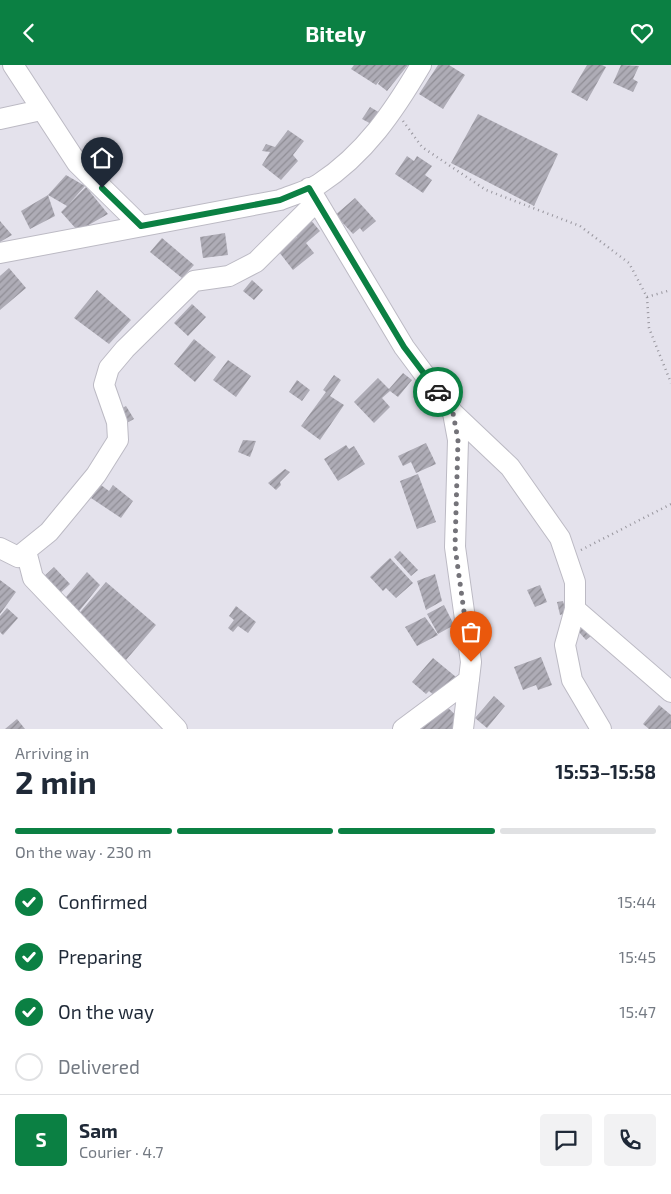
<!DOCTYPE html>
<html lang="en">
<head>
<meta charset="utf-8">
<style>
  body { margin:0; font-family:"Exo 2",sans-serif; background:#f2f2f3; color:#1f2937; height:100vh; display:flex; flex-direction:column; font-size:19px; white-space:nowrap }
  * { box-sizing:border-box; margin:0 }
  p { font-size:16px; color:#747a83 }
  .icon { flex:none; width:28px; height:28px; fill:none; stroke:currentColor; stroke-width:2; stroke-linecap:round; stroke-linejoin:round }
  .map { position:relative; height:664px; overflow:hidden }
  .drawer { display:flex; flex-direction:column; background:#fff; flex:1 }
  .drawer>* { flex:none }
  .pin { position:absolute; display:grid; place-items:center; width:42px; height:42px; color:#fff; margin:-51px -21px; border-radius:50% 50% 50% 0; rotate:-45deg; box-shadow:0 0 5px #0007 }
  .pin .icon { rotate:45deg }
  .courier { position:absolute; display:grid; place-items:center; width:50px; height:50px; margin:-25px; border:4px solid #0b8043; border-radius:50%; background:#fff; color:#222; box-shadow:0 1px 6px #0007 }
  .headline em { font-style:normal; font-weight:700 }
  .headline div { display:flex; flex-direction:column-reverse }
  .headline { display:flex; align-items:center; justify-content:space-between; height:85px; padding:0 15px }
  h1 { font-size:32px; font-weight:700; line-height:38px }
  .bar { display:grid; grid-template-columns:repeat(4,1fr); gap:8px 5px; align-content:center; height:60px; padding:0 15px }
  .bar i { height:6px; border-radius:4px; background:#e0e1e3 }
  .bar .on { background:#0b8043 }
  .bar p { grid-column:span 4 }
  .line { display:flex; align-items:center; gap:12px; padding:0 15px; border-top:1px solid #e0e1e3 }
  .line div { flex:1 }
  .round { display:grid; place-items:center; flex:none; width:52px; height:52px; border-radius:5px; background:#f2f2f3 }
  ol { padding:0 15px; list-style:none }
  li { display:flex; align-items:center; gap:15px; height:55px }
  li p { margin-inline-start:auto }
  li .icon { padding:5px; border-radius:50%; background:#0b8043; color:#fff; stroke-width:4 }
  li:last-child { color:#747a83 }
  li i { width:28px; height:28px; border:2px solid #e0e1e3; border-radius:50% }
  header { display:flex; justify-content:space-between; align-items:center; height:65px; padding:0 15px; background:#0b8043; color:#fff; font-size:22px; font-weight:700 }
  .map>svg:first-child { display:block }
</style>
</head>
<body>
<header><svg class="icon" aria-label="back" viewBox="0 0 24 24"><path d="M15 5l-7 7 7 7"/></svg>Bitely<svg class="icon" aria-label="heart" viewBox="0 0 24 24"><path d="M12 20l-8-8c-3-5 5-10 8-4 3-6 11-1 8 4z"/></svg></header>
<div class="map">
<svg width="671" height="664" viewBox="0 0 671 664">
  <defs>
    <pattern id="building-hatch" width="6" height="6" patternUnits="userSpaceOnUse" patternTransform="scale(1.25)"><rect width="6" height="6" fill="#aeacb6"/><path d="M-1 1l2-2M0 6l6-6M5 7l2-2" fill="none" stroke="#8f8d95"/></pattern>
  </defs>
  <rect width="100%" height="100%" fill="#e4e2ec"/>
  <path fill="url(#building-hatch)" d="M354,0H408L387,26L378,19L381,14L376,20L351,4Z
    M438,0H449L465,10L443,44L419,29Z
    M587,0H602L606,2L587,36L571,27Z
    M621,0L639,1L633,14L638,17L633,27L613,18Z
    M370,42L382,49L375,61L362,54Z
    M478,49L558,89L534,141L451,98Z
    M288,65L304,76L293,90L298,96L281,115L262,100L270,87L262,86L266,79L275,82Z
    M407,91L414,96L417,91L432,101L425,110L432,115L423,128L395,109Z
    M66,110L85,121L69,139L86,122L108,149L78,166L61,147L67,141L48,130L55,151L30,164L21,146L48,130Z
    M355,133L376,156L363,167L360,163L353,169L341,156L339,158L333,152Z
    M309,153L320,166L306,178L314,188L293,205L279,187L297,172L293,166Z
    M0,156L12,170L0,177Z
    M225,168L228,190L203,193L200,172Z
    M162,173L194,200L182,213L150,187Z
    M9,203L26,223L0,245V211Z
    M252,215L263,225L254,235L243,226Z
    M97,225L131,255L109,279L74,253Z
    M192,239L206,252L188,271L174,258Z
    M194,274L216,292L195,317L174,299Z
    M228,295L251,311L236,332L213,315Z
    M403,308L412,315L398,332L390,326L382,333L390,342L374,358L354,337L378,313L389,324Z
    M334,310L341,315L330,331L344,340L320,375L301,361L326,327L323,325Z
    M297,315L310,325L302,336L289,327Z
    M126,341L134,354L125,359L117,346Z
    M243,375L256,376L250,392L238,387Z
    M426,378L436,399L416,408L411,397L403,401L398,391Z
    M346,380L349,384L354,381L365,399L338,416L324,394Z
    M285,404L290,407L280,417L281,420L276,425L268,418Z
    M418,409L436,457L417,464L400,416Z
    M101,420L109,426L113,420L133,436L121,453L91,433Z
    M400,486L418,505L411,511L394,492Z
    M390,493L413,518L396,533L386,523L383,526L370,512Z
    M54,502L70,519L56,532L40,515Z
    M87,507L100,520L76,550L61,538Z
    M435,509L442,536L426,545L417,516Z
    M0,515L16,527L0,549Z
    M106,517L156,560L126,595L76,552Z
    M540,520L547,537L535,542L527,525Z
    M563,536L566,548L560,550L557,537Z
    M444,540L454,560L438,569L427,549Z
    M236,541L256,557L248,568L238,561L233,567L228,563L234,555L229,551Z
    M7,543L18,553L3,570L0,567V551Z
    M425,552L438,570L417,581L405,562Z
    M584,561L591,571L586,575L578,566Z
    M541,592L552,620L538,625L536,620L523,625L514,602Z
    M433,593L456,612L437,633L429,626L426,629L412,617Z
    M494,631L505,641L487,663L475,653Z
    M445,640L461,655L453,664H421Z
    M659,640L671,650V664H649L643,659Z
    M17,654L25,664H5Z"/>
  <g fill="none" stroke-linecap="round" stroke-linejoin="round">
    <defs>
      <path id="minor" d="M13,0L77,98L141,161
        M0,54L41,45
        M309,123L404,282L453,348L458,375L455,482L471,597L463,664
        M0,188L280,135C292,130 308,126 319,119C365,89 394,46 421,0
        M453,348L510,402L560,473L575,517V544L565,580L572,615L601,664
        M0,483L18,492L49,467L96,410L118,375L117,357L104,320L109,303L125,284L194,216L229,211L256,197L317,136
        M26,486L33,513L177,664
        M575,544L671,627
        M403,664L469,615"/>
    </defs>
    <use href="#minor" stroke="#bcbac4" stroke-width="22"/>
    <path stroke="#98969e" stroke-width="2.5" stroke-dasharray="1 4" stroke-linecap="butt" d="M403,56L422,82L486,125L580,161L629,198L647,232L649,263L671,318
      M647,232L671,225
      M581,485L671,439"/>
    <use href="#minor" stroke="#fff" stroke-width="20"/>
  </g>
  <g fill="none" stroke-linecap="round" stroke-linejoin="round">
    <path stroke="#747379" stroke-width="5" stroke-dasharray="0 9" d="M438,327L453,348L458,375L455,482L471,597"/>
    <path stroke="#0b8043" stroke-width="6" d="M102,123L141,161L280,135L309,123L404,282L438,327"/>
  </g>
</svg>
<div class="pin" style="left:471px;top:597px;background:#ea580c"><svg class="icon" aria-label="bag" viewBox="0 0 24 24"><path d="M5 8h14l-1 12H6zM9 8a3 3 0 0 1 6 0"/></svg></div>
<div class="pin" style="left:102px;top:123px;background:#1f2937"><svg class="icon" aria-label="home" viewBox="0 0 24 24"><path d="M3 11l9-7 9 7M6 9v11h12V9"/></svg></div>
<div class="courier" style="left:438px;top:327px"><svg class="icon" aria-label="car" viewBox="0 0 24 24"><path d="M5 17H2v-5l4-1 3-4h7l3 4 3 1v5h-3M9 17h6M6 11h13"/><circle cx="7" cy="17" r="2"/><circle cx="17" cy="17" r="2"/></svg></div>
</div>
<section class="drawer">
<div class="headline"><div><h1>2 min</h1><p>Arriving in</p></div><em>15:53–15:58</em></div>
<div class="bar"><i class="on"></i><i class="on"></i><i class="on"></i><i></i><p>On the way · 230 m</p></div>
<ol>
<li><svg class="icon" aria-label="check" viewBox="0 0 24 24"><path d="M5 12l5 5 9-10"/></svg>Confirmed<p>15:44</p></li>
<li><svg class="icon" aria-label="check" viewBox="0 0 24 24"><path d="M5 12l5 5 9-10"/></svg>Preparing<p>15:45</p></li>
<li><svg class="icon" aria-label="check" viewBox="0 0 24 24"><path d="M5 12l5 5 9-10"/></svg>On the way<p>15:47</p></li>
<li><i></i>Delivered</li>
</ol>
<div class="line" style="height:90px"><b class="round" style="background:#0b8043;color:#fff">S</b><div><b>Sam</b><p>Courier · 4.7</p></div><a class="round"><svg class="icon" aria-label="chat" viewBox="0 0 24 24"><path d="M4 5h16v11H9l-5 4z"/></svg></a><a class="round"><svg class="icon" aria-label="phone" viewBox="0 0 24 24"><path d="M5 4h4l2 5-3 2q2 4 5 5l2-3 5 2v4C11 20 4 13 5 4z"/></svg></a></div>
</section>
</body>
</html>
